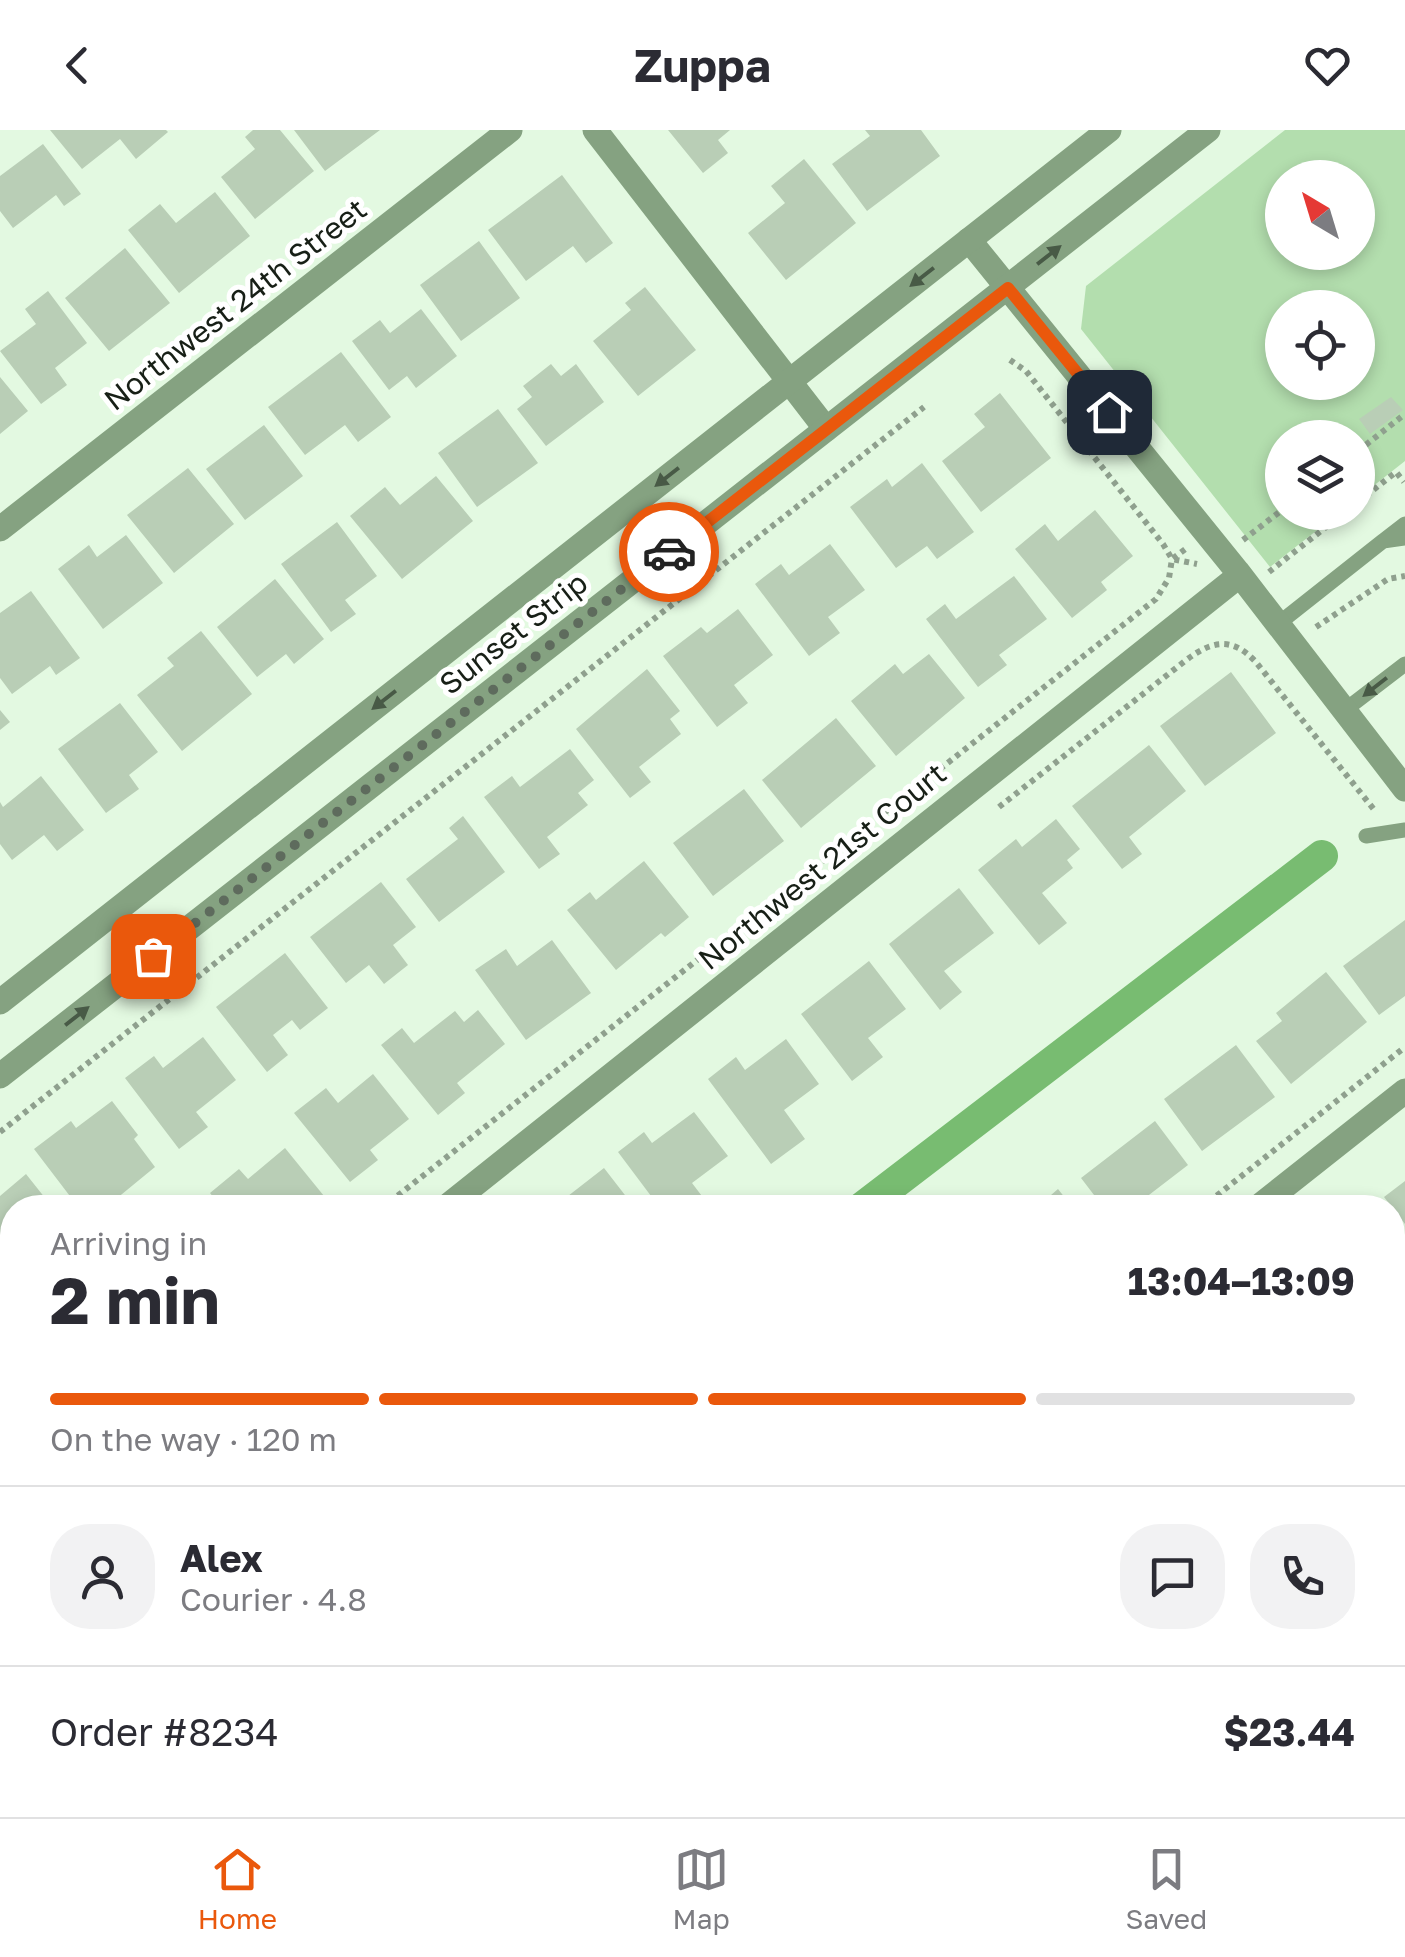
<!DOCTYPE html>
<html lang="en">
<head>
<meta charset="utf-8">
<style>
  body { margin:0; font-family:"Golos Text",sans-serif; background:#f2f2f3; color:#2b2b33; height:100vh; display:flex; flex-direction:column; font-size:38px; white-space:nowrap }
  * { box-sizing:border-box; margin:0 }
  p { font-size:32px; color:#7c7c81 }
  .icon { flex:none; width:55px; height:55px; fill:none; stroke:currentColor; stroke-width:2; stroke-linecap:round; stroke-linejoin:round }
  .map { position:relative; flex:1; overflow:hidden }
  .side { position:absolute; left:0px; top:1065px; width:1405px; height:622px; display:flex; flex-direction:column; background:#fff; border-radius:40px 40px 0 0; box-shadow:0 5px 15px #0003 }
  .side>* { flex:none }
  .needle { width:65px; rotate:322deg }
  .buttons { position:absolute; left:1265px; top:30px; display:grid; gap:20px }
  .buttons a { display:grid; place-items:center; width:110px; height:110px; border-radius:50%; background:#fff; box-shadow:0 5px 15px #0003; font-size:50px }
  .pin { position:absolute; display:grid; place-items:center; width:85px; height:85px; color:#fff; margin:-42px; border-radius:20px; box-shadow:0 5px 15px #0006 }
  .courier { position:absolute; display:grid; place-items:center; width:100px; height:100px; margin:-50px; border:8px solid #ea580c; border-radius:50%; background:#fff; color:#222; box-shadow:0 2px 12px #0007 }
  .head em { font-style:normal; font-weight:700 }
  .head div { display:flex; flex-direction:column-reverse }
  .head { display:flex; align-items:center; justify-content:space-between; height:170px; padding:0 50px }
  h1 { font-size:65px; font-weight:700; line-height:75px }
  .bar { display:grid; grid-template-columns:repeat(4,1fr); gap:15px 10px; align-content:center; height:120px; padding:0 50px }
  .bar i { height:12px; border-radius:8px; background:#e1e1e2 }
  .bar .selected { background:#ea580c }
  .bar p { grid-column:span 4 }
  .line { display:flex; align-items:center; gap:25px; padding:0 50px; border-top:2px solid #e1e1e2 }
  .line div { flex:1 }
  .round { display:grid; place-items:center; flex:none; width:105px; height:105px; border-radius:40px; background:#f2f2f3 }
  header { display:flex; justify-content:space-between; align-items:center; height:130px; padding:0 50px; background:#fff; font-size:45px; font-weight:700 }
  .menu { display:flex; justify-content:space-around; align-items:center; height:140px; border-top:2px solid #e1e1e2; background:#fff; font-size:28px; color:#7c7c81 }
  .menu a { display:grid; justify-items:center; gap:5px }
  .menu .selected { color:#ea580c }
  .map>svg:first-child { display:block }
</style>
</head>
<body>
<header><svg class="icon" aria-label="back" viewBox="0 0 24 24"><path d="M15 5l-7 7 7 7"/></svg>Zuppa<svg class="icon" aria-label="heart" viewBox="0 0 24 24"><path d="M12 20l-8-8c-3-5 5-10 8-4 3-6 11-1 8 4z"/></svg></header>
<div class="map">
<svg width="1405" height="1687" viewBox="0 0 1405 1687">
  <rect width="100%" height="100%" fill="#e3f9e1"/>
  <path fill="#b3deae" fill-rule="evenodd" d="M1285,0H1405V331L1358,368V308H1282V382L1339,383L1270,437L1081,199L1086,156ZM1282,48H1358V122H1282ZM1282,178H1358V252H1282Z"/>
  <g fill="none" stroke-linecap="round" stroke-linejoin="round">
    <path stroke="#78bc71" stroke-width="32" d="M862,1078L1322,726
      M65,1687L81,1675"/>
  </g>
  <path fill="#b9ceb6" d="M50,0H166L168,2L136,29L120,9L82,39Z
    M253,0H280L314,41L255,89L221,47L255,19L245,7Z
    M294,0H380L325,41Z
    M668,0H730L718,10L728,23L703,43Z
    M865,0H921L940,26L867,81L832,34L870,6Z
    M43,14L81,64L64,76L56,65L13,98L0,81V46Z
    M804,29L856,93L786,150L748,103L785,73L771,56Z
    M562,45L613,113L586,133L573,116L526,151L488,100Z
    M215,62L250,106L179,163L128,100L160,74L176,93Z
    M479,111L520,168L461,211L420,155Z
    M125,118L170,173L109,221L65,168Z
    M645,157L696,220L638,266L593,211L631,180L625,173Z
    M48,161L87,213L55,238L67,255L41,274L0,221L36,194L25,179Z
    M421,179L457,226L416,258L407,246L389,260L352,211L380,190L390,203Z
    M341,222L391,287L358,312L345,295L305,325L268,277Z
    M551,234L561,246L576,234L604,272L546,316L517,279L532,267L523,256Z
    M0,247L28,281L0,304Z
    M1000,263L1051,328L981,382L942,331L985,297L974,284Z
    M1391,267L1403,280L1370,304L1359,289Z
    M498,279L538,333L477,377L438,323Z
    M264,295L303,346L245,390L206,339Z
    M922,333L974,402L937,429L927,416L896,438L850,377L887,349L892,357Z
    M188,338L234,394L174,443L127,385Z
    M436,346L473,391L402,449L350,386L385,357L400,375Z
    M1095,380L1133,426L1101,452L1107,460L1072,488L1015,419L1045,394L1058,411Z
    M337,392L377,446L345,470L356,484L331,502L281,434Z
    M126,405L163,453L103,499L58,439L89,415L97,427Z
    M830,414L865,460L828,487L840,503L809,526L755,454L781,434L789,445Z
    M1014,446L1047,489L999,525L1007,535L978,557L926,489L945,474L956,489Z
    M275,449L324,509L294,534L286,524L257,547L217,497Z
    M31,461L80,528L56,545L50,536L12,564L0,548V483Z
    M738,479L773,525L734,555L748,573L717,597L663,526L701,497L707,503Z
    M201,501L252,564L182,621L137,565L174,536L167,528Z
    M929,524L965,568L896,626L851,571L895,534L903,544Z
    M647,539L680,581L670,589L681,604L639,637L651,652L630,668L576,599Z
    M1231,542L1276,603L1205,656L1160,596Z
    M120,573L158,622L129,645L139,659L106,683L58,619Z
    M0,580L10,592L0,600Z
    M836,588L876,636L801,698L762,650Z
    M1149,615L1186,661L1129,707L1142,724L1122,739L1072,676Z
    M570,619L594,650L578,663L588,675L547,707L560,724L539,739L484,667L512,646L520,657Z
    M41,646L84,700L57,721L44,705L12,730L0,714V672L3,677Z
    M744,659L784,711L713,766L673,713Z
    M463,686L505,742L439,792L406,749L458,709L449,698Z
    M1056,689L1080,719L1067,730L1073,738L1042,763L1067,793L1039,815L978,740L1016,709L1022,717Z
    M644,731L689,787L665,807L661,803L616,840L567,780L590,762L596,770Z
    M381,752L416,797L393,815L408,835L384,854L369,835L346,853L310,807Z
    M959,758L994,803L944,841L962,862L940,880L889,814Z
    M1405,790V866L1379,885L1343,836Z
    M552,810L591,863L526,910L475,840L506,819L517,836Z
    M285,823L328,878L300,900L292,890L273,905L288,925L267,942L216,877Z
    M869,831L906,879L868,908L883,927L852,951L801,884Z
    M1326,842L1367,892L1291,954L1256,911L1282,891L1276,883Z
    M478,880L505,914L457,953L465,963L438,985L381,915L402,898L414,913L455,881L464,892Z
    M203,907L236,950L196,982L208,997L179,1019L125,948L154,926L163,938Z
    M786,909L819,954L784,980L805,1009L771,1034L708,949L736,927L745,940Z
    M1236,915L1275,967L1202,1021L1164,969Z
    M373,944L409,989L370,1020L378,1030L350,1052L294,983L326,958L338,973Z
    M112,971L138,1005L134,1009L155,1037L105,1078H79L34,1019L71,991L76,998Z
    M694,982L728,1026L692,1053L711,1078H660L618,1022L644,1002L652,1013Z
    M1155,991L1188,1035L1132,1078H1104L1081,1048Z
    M285,1018L324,1066L310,1078H222L210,1063L239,1039L248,1049Z
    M604,1038L635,1078H547L557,1070L559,1073Z
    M26,1044L53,1078H12V1131L5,1138L12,1150L0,1160V1066Z
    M1405,1051V1094L1384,1067Z
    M1058,1059L1073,1078H1036Z
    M12,1233V1319L0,1329V1243Z
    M1405,1244V1278L1392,1261V1253Z
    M1392,1298L1405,1313V1322L1392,1332Z
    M12,1496V1552L0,1536V1505Z
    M1405,1507V1586L1392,1596V1518Z
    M0,1576L12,1593V1610L0,1620Z
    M264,1675H371L355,1687H264L258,1679Z
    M619,1675H655L664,1687H604Z
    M863,1675H960L945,1687H847Z
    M1191,1675H1287L1271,1687H1175Z"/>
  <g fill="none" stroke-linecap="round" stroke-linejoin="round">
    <path stroke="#8fa08e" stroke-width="6" stroke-dasharray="5 5" stroke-linecap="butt" d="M1010,230L1026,241L1163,414L1172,429L1197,434
      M1358,321L1405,284
      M1358,372L1396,342L1404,352
      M1243,410L1282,380
      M1269,442L1345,382
      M1316,497L1388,449L1405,446
      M999,677L1185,531C1211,511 1231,506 1255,531L1376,682
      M0,1002L924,277
      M382,1078L1156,469L1169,448L1172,429L1188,417
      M1201,1078L1405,917
      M0,1378L12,1368
      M1392,1385L1405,1375
      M1392,1469L1405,1459
      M424,1687L439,1675
      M530,1687L545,1675
      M1007,1687L1022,1675
      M1114,1687L1130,1675"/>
    <path stroke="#85a281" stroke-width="15" d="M1383,411L1405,394
      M1278,494L1383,411L1405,408
      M1345,580L1405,534
      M1366,706L1405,700"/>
    <path stroke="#85a281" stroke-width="25" d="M595,0L826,299
      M969,110L1237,441L1405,659
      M0,399L510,0
      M445,1078L1240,445
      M1257,1078L1405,961
      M1392,1427L1405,1417
      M0,1432L12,1422
      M480,1687L496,1675
      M1061,1687L1076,1675"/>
    <path stroke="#85a281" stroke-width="25" d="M0,872L1109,0
      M0,946L1208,0"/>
  </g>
  <defs><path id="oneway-solid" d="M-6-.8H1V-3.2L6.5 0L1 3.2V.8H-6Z" transform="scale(2.5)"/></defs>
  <g fill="#485a46">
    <use href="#oneway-solid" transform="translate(1049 125) rotate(-38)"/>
    <use href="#oneway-solid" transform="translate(922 147) rotate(142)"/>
    <use href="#oneway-solid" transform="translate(667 347) rotate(142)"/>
    <use href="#oneway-solid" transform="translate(1375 557) rotate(142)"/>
    <use href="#oneway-solid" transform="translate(384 570) rotate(142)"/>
    <use href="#oneway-solid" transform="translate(77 886) rotate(-38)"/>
  </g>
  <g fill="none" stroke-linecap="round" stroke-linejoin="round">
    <path stroke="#5e6b5d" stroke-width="10" stroke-dasharray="0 18" d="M153,826L669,422"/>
    <path stroke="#ea580c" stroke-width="12" d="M669,422L1008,158L1109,282"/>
  </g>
  <g text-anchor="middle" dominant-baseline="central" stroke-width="10" stroke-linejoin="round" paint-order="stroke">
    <g font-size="30" fill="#171f16" stroke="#fff">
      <text transform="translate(235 174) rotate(-38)">Northwest 24th Street</text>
      <text transform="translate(513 503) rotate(-38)">Sunset Strip</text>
      <text transform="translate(822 736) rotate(-39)">Northwest 21st Court</text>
    </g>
  </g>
</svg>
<div class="buttons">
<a><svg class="needle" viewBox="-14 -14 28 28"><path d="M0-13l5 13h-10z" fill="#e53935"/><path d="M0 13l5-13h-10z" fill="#7c7c81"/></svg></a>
<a><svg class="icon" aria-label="locate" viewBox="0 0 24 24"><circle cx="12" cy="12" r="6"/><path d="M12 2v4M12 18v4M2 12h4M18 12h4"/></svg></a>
<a><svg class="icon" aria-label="layers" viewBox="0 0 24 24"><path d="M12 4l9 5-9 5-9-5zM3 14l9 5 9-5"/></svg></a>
</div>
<div class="pin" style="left:153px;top:826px;background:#ea580c"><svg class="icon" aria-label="bag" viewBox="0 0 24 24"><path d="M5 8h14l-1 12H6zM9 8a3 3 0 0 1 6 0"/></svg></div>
<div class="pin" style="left:1109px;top:282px;background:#1f2937"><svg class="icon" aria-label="home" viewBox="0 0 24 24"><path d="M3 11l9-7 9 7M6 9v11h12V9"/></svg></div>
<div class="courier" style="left:669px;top:422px"><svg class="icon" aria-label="car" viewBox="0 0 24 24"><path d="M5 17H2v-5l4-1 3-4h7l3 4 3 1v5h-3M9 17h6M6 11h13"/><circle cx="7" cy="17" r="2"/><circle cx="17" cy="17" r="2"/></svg></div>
<section class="side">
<div class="head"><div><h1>2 min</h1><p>Arriving in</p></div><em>13:04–13:09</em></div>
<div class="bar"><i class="selected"></i><i class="selected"></i><i class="selected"></i><i></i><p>On the way · 120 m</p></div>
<div class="line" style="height:180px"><a class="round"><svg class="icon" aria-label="person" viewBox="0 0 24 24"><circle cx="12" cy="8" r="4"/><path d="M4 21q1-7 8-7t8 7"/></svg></a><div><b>Alex</b><p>Courier · 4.8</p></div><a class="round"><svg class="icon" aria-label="chat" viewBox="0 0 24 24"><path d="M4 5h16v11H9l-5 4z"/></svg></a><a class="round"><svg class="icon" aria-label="phone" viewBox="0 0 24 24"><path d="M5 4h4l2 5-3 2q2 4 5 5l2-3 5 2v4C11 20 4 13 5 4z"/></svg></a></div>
<div class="line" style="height:130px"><div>Order #8234</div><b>$23.44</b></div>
</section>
</div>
<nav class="menu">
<a class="selected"><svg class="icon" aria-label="home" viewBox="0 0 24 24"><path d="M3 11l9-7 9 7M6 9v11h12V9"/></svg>Home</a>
<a><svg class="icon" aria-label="map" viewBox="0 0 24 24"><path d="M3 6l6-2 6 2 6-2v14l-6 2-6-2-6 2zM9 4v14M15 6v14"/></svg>Map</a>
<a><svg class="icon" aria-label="saved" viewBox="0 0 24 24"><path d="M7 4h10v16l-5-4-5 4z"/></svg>Saved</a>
</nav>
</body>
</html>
